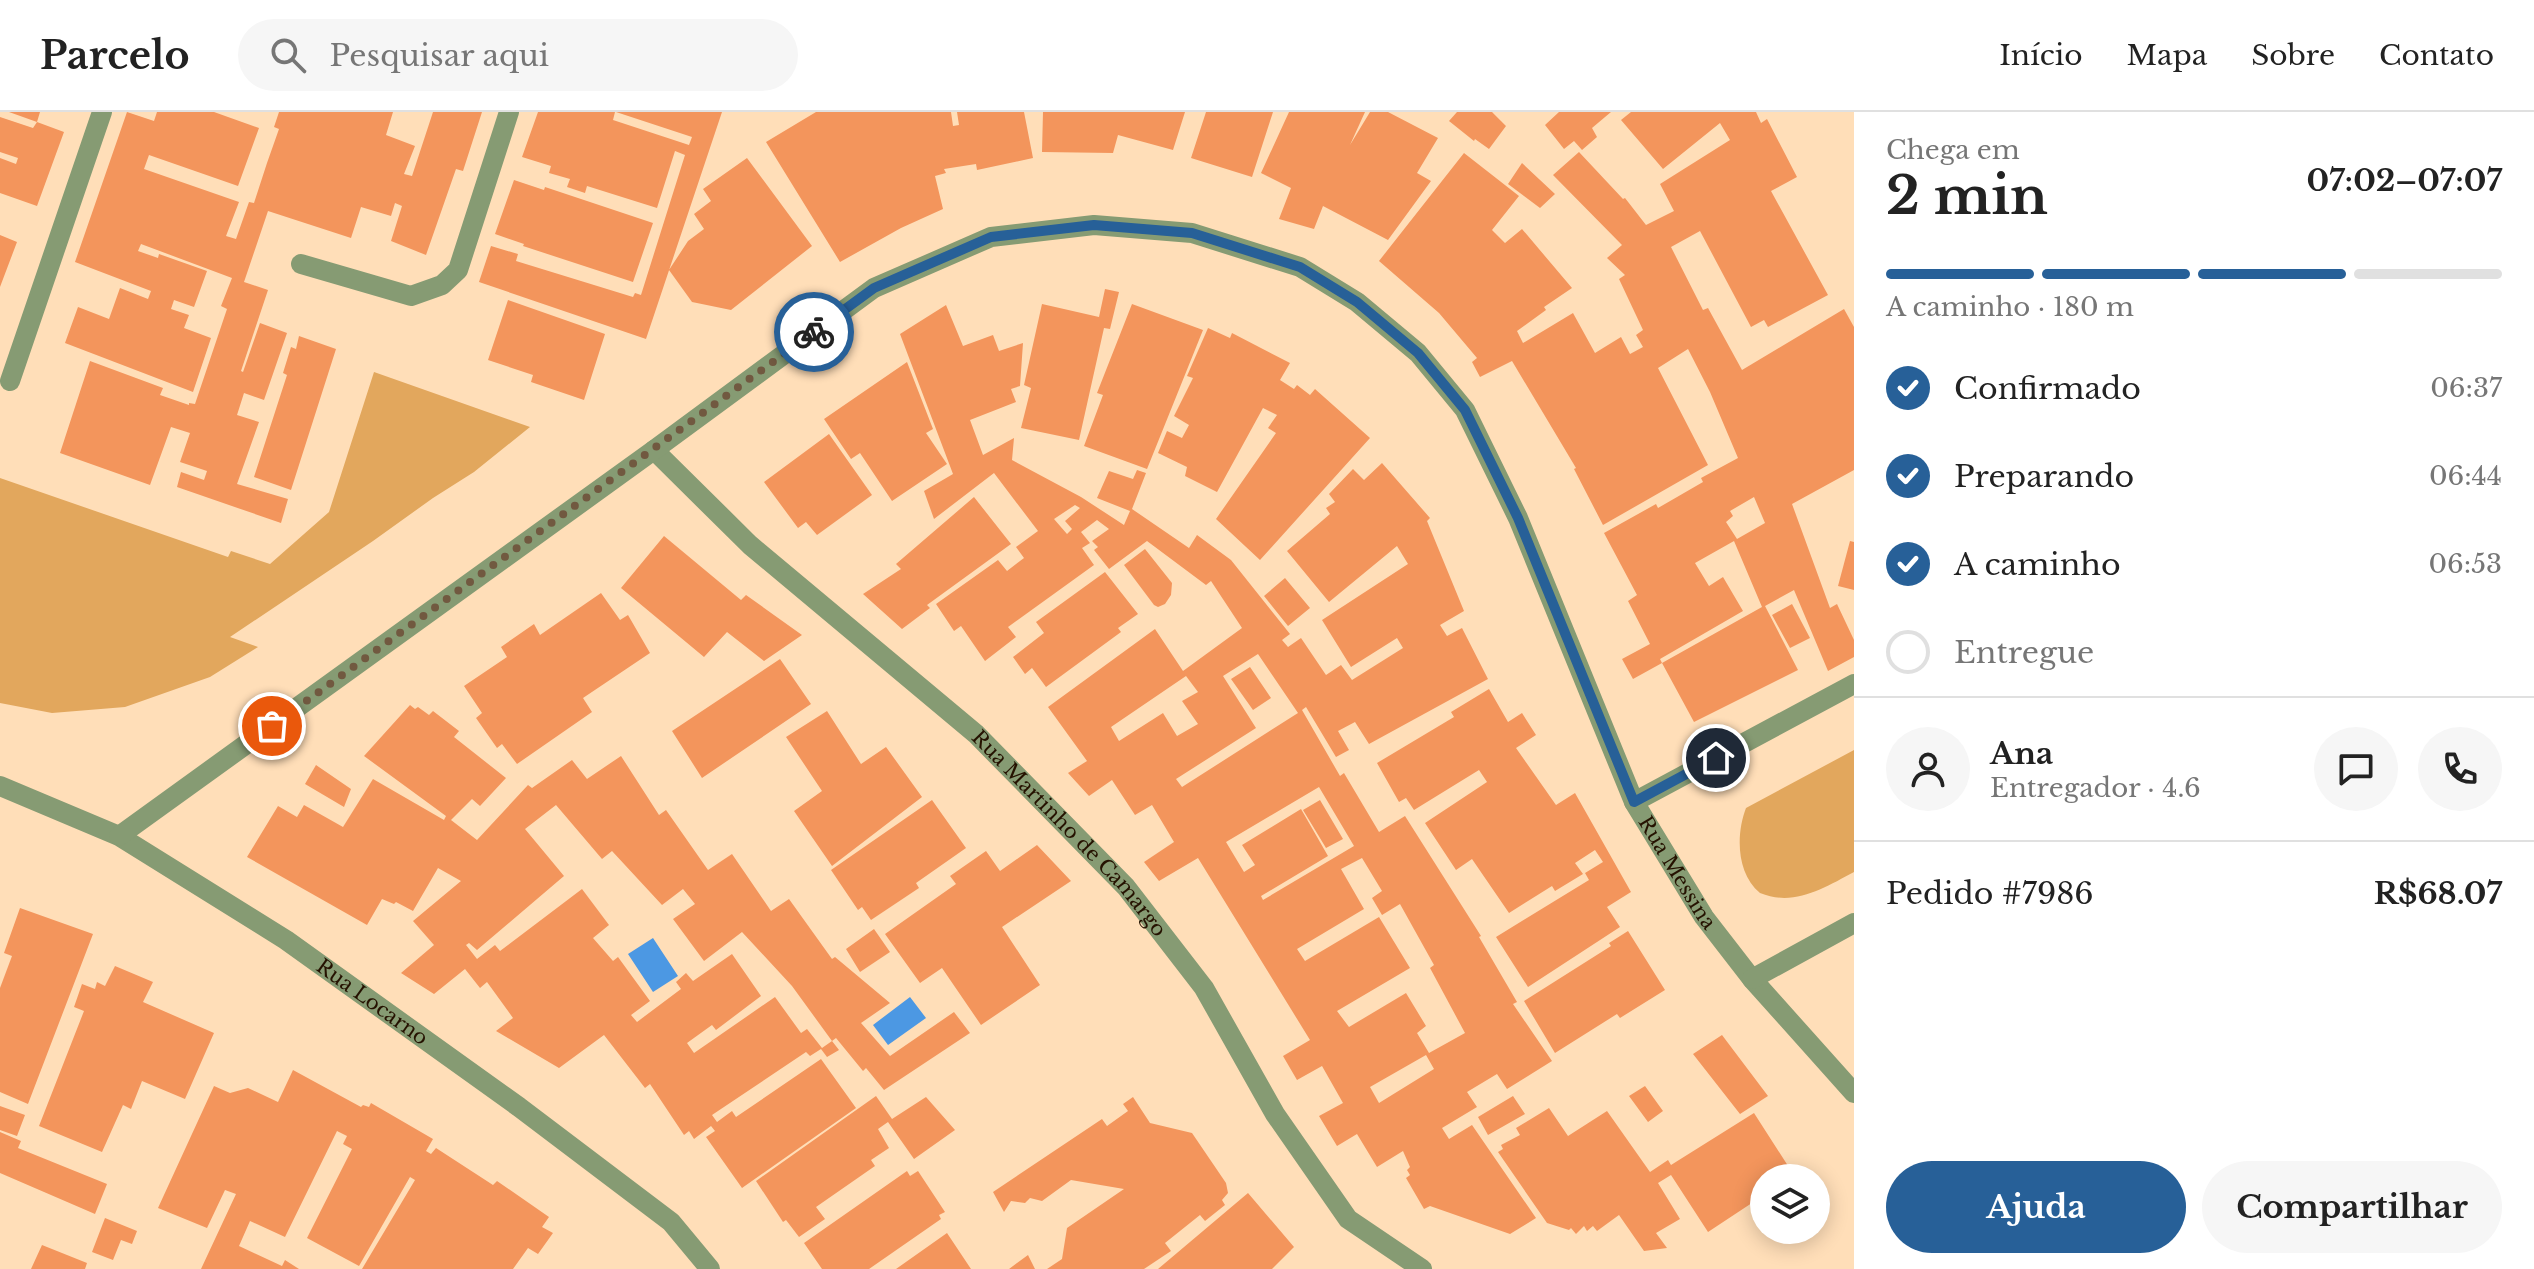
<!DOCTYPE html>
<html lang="pt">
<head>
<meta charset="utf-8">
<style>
  body { margin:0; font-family:"Libre Baskerville",serif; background:#f6f6f6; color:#222; height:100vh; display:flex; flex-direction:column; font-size:30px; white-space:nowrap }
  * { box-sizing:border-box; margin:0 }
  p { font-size:26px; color:#767676 }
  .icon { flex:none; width:44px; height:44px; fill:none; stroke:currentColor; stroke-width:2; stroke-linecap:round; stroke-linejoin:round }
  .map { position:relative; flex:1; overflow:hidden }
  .side { display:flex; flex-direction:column; background:#fff; width:680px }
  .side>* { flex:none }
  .controls { position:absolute; left:1750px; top:1052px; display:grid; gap:16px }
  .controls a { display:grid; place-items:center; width:80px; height:80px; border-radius:50%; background:#fff; box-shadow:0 4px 20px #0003; font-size:40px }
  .pin { position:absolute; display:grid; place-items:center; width:68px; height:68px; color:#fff; margin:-34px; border:4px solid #fff; border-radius:50%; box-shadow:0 2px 8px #0007 }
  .courier { position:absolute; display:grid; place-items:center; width:80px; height:80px; margin:-40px; border:6px solid #276098; border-radius:50%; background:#fff; color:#222; box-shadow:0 2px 10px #0007 }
  .summary em { font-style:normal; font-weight:700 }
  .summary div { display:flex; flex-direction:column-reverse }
  .summary { display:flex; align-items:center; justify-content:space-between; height:136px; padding:0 32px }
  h1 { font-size:52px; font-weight:700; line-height:60px }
  .bar { display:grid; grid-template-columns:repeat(4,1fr); gap:12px 8px; align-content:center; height:96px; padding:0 32px }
  .bar i { height:10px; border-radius:6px; background:#e0e0e0 }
  .bar .current { background:#276098 }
  .bar p { grid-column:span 4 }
  .line { display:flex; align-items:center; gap:20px; padding:0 32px; border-top:2px solid #e0e0e0 }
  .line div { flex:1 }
  .round { display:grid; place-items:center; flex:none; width:84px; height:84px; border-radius:42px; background:#f6f6f6 }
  ol { padding:0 32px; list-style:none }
  li { display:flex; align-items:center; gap:24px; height:88px }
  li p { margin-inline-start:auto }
  li .icon { padding:8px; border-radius:50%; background:#276098; color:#fff; stroke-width:4 }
  li:last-child { color:#767676 }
  li i { width:44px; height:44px; border:4px solid #e0e0e0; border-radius:50% }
  .primary-button { display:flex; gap:16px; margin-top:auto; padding:16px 32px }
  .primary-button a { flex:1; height:92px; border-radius:48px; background:#276098; color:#fff; font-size:32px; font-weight:700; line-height:92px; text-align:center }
  .primary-button a+a { background:#f6f6f6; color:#222 }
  header { display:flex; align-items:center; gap:48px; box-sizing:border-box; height:112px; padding:0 40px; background:#fff; border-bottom:2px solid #e0e0e0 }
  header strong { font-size:38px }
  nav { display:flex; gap:44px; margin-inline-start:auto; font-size:28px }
  .search { width:560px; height:72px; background:#f6f6f6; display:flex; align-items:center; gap:20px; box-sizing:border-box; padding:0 28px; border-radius:44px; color:#767676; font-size:30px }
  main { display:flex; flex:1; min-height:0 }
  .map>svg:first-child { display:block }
</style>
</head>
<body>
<header>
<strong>Parcelo</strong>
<div class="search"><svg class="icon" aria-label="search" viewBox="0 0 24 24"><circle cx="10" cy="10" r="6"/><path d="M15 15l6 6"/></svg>Pesquisar aqui</div>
<nav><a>Início</a><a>Mapa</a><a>Sobre</a><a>Contato</a></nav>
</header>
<main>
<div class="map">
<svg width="1854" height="1157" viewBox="0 0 1854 1157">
  <rect width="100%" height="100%" fill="#ffdeb8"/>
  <path fill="#e2a75d" d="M374,260L530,315L474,360L433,386L373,429L230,525L258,535L210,565L125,595L52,601L0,591V366L228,445L231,439L270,452L329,400Z
    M1854,638V760C1824,776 1794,795 1760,781C1736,761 1736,722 1746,696Z"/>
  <path fill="#4c98e3" d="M653,826L678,864L653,880L628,842Z
    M910,885L926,906L888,933L873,913Z"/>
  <path fill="#f3955c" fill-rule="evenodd" d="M9,0H40L37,10Z
    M127,0L154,9L157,0H214L259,16L238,74L149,43L144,57L239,90L226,124L236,127L249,90L254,91L267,51L279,17L274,15L279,0H393L386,23L415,34L404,62L412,64L433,0H482L463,59L456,57L426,143L391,129L402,94L395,91L391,104L361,95L351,126L268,99L244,170L268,178L241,259L243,260L260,211L287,221L264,288L244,281L237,303L259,310L237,372L288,387L281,411L177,375L181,360L204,368L207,359L180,350L190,321L171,315L150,373L60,341L90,249L163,276L160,283L189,293V291L195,292L227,197L221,194L232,166L141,132L138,139L158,146L159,142L207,159L194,195L174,188L171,197L189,203L184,216L211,226L193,280L65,231L78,195L109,207L120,176L148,187L151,179L75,150Z
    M538,0H615L613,8L689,33L692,25L616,0H722L646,227L479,170L491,134L518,142L516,149L633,185L635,181L641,183L685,43L675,39L657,96L587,74L585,81L567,75L570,67L549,61L551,54L522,45Z
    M816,0H951L953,14L959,13L957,0H1024L1033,46L977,58L976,52L944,57L946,61L935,64L943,97L901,116L840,150L766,30Z
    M1043,0H1185L1173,38L1118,23L1113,41L1042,40Z
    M1206,0H1273L1252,65L1191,46Z
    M1289,0H1365L1350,33L1370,0H1388L1438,26L1417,61L1431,69L1388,128L1323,94L1314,117L1279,107L1291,76L1261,61Z
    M1457,0H1492L1506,14L1489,37L1475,27L1474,29L1449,9Z
    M1559,0H1611L1592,16L1597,25L1582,38L1574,29L1564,37L1545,13Z
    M1631,0H1756L1761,11L1767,7L1797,65L1771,79L1828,183L1768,215L1764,208L1751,215L1700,119L1671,135L1703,198L1708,196L1742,258L1844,197L1854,215V358L1792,392L1830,496L1837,492L1854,528V545L1828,559L1794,478L1765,494L1798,558L1694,610L1662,551L1762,495L1734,429L1695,451L1709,474L1723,465L1743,499L1660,547L1662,551L1633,567L1622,547L1650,532L1628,489L1637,483L1604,421L1656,392L1658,396L1703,370L1701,366L1738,346L1710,280L1688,237L1658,256L1708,353L1603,413L1574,357L1576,356L1512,249L1480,265L1472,250L1477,246L1439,201L1379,149L1464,41L1519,84L1492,118L1505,131L1522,117L1572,176L1544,195L1546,198L1517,219L1523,231L1573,201L1595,241L1621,225L1630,242L1643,235L1636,223L1643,218L1619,167L1625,163L1607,146L1622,133L1553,63L1579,40L1623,87L1625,86L1646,113L1674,99L1660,72L1730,28L1720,11L1663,57L1621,8ZM1754,385L1765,411L1737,427L1726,410L1733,404L1730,399Z
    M0,5L33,16L37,10L64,20L37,94L0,81V46L16,52L18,46L0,40Z
    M747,46L812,134L731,198L692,190L669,158L688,129L704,117L694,102L711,89L703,77Z
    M1522,51L1555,82L1540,96L1508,72Z
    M514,68L544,78L545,75L653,111L633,170L523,134L524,132L495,122Z
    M0,123L17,130L0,175Z
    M1105,177L1119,180L1110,217L1104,216L1079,328L1021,316L1031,276L1024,273L1042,192L1099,205Z
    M508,188L605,222L584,288L531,270L533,263L488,248Z
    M1132,192L1203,218L1147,357L1084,334L1103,283L1097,281Z
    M946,193L963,234L993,223L999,239L1023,231L1020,274L1011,277L1016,290L970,308L983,343L1014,326L1012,348L1081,385L1124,413L1130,399L1097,386L1109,359L1133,367L1137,358L1146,361L1132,397L1189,436L1197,423L1231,448L1290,522L1282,528L1288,535L1301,526L1326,563L1341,553L1352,568L1403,536L1397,526L1351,555L1322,508L1408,452L1397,434L1329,490L1287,439L1330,402L1326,396L1335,390L1329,382L1353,357L1364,368L1382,351L1430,406L1427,409L1464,499L1440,513L1447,524L1462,516L1488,567L1369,632L1355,610L1338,619L1349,638L1336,645L1306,595L1302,598L1340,664L1344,661L1379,720L1405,704L1481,824L1479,825L1517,890L1513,892L1552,949L1507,977L1497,962L1467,980L1477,995L1442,1016L1449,1027L1472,1013L1536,1106L1510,1122L1430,1094L1424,1097L1406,1066L1410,1063L1407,1058L1410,1055L1403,1039L1377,1055L1357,1022L1337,1034L1319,1004L1343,991L1322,954L1297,968L1283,944L1310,928L1198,746L1159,769L1144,750L1174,730L1152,693L1135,703L1112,668L1089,684L1068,661L1087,649L1048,595L1155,517L1183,559L1242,516L1211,469L1206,473L1147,429L1109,457L1094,438L1098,435L1092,429L1109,417L1097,408L1081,420L1090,431L1082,436L1094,453L1008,515L1016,525L985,549L961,514L954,519L936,492L998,448L1007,459L1024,446L1016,435L1038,419L994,361L934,407L924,379L953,362L900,222ZM1075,393L1080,396L1065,409L1072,417L1067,422L1054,407ZM1258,542L1298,601L1182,675L1176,667L1256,616L1223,564ZM1186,564L1198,580L1182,589L1198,612L1177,624L1163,601L1119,629L1111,615ZM1319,675L1354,734L1263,788L1261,784L1328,744L1301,697L1242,733L1255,753L1244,760L1226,730ZM1362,746L1382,779L1372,786L1382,803L1400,792L1434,853L1430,856L1465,921L1429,941L1417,921L1426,914L1406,881L1349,915L1337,899L1410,856L1379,805L1305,849L1297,837L1364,797L1341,757ZM1426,943L1434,957L1379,991L1370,975Z
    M1208,216L1230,226L1232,221L1290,251L1280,268L1294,277L1297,273L1310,283L1315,277L1370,326L1260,448L1216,407L1276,321L1268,316L1277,303L1263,296L1217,380L1185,364L1187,355L1158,341L1167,319L1182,326L1189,313L1174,304L1193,266L1187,264Z
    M299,224L336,237L291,378L254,365L287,263L283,261L291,235L296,237Z
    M907,250L933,317L926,321L947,352L892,389L860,341L851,347L824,307Z
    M829,322L872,383L817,423L806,410L798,416L764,370Z
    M974,385L1011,432L927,493L930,496L902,517L863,482L901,457L896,452Z
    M664,424L741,488L746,483L802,523L764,549L727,520L704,545L621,476Z
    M1850,429L1854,430V478L1838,474Z
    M1145,437L1172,471L1171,483L1165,492L1158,495L1154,493L1124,453Z
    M1105,460L1138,502L1118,516L1121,520L1046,575L1032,556L1025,562L1013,545L1044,521L1036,510Z
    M1285,466L1310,496L1288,514L1264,484Z
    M601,481L620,508L628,503L650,541L583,586L592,600L517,652L502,632L497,636L476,606L482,601L464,574L507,545L501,535L534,512L540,523Z
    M1792,492L1810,526L1790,536L1772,503Z
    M780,547L811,592L702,666L672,619Z
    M1250,555L1271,586L1253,598L1231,567Z
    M1489,577L1508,610L1522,601L1536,623L1516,636L1556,693L1575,681L1631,780L1607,795L1620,815L1528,875L1496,825L1589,768L1585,761L1603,750L1595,738L1575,751L1583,762L1555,779L1552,774L1509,801L1472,747L1456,758L1425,711L1487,670L1479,658L1414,698L1406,686L1399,690L1377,651L1454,605L1451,600Z
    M410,593L415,597L418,595L429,603L433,599L459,619L454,625L506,666L480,694L472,687L451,708L477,728L528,673L532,676L572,648L587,667L621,644L659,703L666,698L708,758L732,742L771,799L789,787L832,847L835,845L890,891L861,911L890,944L954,900L970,921L884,978L866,956L863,959L836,926L832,929L839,938L827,945L821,937L810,944L806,940L712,1003L717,1010L732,999L736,1005L821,947L856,996L742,1076L706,1025L715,1019L711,1014L694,1027L689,1019L684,1023L650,972L645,976L604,923L559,956L496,919L513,906L487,870L480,876L465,857L434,882L401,861L434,833L413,809L461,769L438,756L413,799L396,790L394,792L382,787L367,813L247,745L278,694L297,705L304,693L343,715L373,667L444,708L446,704L364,644ZM556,693L602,747L612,739L662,793L683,777L695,792L673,807L704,849L742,820L792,874L832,929L822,936L807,917L801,921L775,885L694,941L687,931L712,913L716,918L761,884L732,842L693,869L686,861L676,870L681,877L637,910L631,903L650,889L618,845L613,849L593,826L609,813L582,777L500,839L495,833L477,847L466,833L469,831L477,838L564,764L525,717Z
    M827,599L861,652L886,635L922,685L832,754L794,699L822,679L786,625Z
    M316,653L351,677L344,695L305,672Z
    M932,688L966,736L916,771L919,776L871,808L862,795L858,798L831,758Z
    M1320,688L1343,727L1326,736L1303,698Z
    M1037,733L1071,769L1002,815L1040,873L981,913L942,856L920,871L885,822L956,772L950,764L986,739L1000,759Z
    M20,796L93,822L28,992L0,980V876L12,844L4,841Z
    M874,817L890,840L860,860L846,837Z
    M1628,819L1665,878L1620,906L1617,902L1555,941L1524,889L1611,834L1609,831Z
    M115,854L153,870L143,890L214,921L185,987L142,969L131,997L123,993L102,1040L39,1014L84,899L74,895L82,872L95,877L97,870L105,874Z
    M1722,923L1768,984L1740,1002L1693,942Z
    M293,958L361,995L363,993L369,995L371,991L433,1027L426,1039L431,1042L436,1036L493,1073L497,1069L549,1105L542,1115L553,1121L538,1142L528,1136L513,1157H362L415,1068L410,1065L359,1154L307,1126L352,1037L343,1032L347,1024L337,1019L285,1125L250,1109L239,1134L282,1154L285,1148L299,1157H201L236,1082L225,1078L207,1116L158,1096L214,974L230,981L248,976L278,990Z
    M1645,974L1663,999L1648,1010L1629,984Z
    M876,984L892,1007L926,985L955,1018L914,1047L888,1010L878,1017L889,1036L871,1048L875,1054L816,1095L825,1107L799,1125L786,1108L783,1110L756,1069Z
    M1513,984L1525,1002L1488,1023L1478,1005Z
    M1133,985L1150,1011L1192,1021L1226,1071L1228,1081L1222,1088L1225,1093L1205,1109L1200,1103L1165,1131L1171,1139L1144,1157H1047L1062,1147L1067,1116L1124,1077L1071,1068L1042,1089L1030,1086L1025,1091L1011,1089L1004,1100L993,1080L1102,1007L1107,1014L1128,999L1123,992Z
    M0,994L25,1003L17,1024L0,1018Z
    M1549,996L1568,1024L1607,999L1650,1060L1668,1048L1671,1053L1754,1001L1790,1057L1781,1064L1782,1066H1764V1083L1708,1120L1671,1063L1658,1071L1680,1107L1656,1121L1667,1136L1644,1139L1619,1103L1597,1119L1593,1114L1587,1119L1584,1114L1576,1122L1571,1116L1569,1118L1547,1111L1498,1040L1503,1037L1501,1033L1520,1023L1516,1016Z
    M0,1020L21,1029L18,1036L107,1072L95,1102L0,1061Z
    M907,1059L910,1064L918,1059L945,1100L939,1103L941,1107L869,1157H822L804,1131Z
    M1248,1081L1294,1135L1272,1157H1158Z
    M105,1106L137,1119L132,1132L121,1128L113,1148L92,1140Z
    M947,1121L971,1157H896Z
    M42,1133L87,1151L85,1157H31Z
    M1028,1143L1035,1157H1009Z"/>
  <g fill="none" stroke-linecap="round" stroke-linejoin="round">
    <g stroke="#869b73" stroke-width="20">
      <path d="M301,152L411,184L442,173L458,158L509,0"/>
      <path d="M10,269L102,0"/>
      <path id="s1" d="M654,338L750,433L976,622L1126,775L1204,876L1275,1002L1348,1107L1422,1157"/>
      <path id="s2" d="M0,674L119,724L286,828L519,995L671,1110L710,1157"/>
      <path d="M1634,690L1854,572"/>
      <path id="s3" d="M119,724L654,338L874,176L991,125L1094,113L1192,121L1300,155L1357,190L1418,241L1465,298L1518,406L1634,690L1704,805L1752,867L1854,981"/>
      <path d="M1752,867L1854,811"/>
    </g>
  </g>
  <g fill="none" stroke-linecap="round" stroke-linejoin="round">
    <path stroke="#715940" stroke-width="8" stroke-dasharray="0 14.4" d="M272,614L814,220"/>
    <path stroke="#276098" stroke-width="10" d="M814,220L874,176L991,125L1094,113L1192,121L1300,155L1357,190L1418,241L1465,298L1518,406L1634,690L1716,646"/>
  </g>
  <g text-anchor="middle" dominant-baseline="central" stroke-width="6" stroke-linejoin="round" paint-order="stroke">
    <g font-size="20" fill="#251200" stroke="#fff">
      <text stroke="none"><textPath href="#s1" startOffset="566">Rua Martinho de Camargo</textPath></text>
      <text stroke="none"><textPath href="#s3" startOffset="2106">Rua Messina</textPath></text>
      <text stroke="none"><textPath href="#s2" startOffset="432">Rua Locarno</textPath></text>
    </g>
  </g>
</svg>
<div class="controls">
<a><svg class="icon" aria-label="layers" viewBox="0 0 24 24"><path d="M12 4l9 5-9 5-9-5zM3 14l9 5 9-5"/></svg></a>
</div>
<div class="pin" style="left:272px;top:614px;background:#ea580c"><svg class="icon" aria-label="bag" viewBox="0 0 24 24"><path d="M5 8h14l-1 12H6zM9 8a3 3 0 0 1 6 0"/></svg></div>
<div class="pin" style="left:1716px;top:646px;background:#1f2937"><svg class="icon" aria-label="home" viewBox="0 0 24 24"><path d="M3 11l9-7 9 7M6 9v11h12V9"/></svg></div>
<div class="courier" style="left:814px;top:220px"><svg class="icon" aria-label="bike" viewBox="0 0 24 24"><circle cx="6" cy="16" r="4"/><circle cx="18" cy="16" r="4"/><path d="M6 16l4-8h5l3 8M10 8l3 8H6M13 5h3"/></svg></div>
</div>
<section class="side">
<div class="summary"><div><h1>2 min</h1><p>Chega em</p></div><em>07:02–07:07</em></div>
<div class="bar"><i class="current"></i><i class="current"></i><i class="current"></i><i></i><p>A caminho · 180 m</p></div>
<ol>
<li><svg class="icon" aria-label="check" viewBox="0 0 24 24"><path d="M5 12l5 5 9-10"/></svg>Confirmado<p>06:37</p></li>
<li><svg class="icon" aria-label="check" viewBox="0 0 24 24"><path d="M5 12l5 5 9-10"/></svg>Preparando<p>06:44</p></li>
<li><svg class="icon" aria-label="check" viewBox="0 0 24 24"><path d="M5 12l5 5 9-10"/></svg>A caminho<p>06:53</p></li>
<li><i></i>Entregue</li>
</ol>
<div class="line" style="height:144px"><a class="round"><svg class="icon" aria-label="person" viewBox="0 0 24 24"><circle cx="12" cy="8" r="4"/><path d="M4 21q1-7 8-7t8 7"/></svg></a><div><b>Ana</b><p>Entregador · 4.6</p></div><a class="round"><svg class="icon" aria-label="chat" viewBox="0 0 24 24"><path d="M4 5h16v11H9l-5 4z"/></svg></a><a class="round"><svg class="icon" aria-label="phone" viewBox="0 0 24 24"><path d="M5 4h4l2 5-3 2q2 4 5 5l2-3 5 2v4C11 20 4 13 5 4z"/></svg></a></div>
<div class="line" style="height:104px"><div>Pedido #7986</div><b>R$68.07</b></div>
<div class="primary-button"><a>Ajuda</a><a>Compartilhar</a></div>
</section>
</main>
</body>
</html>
